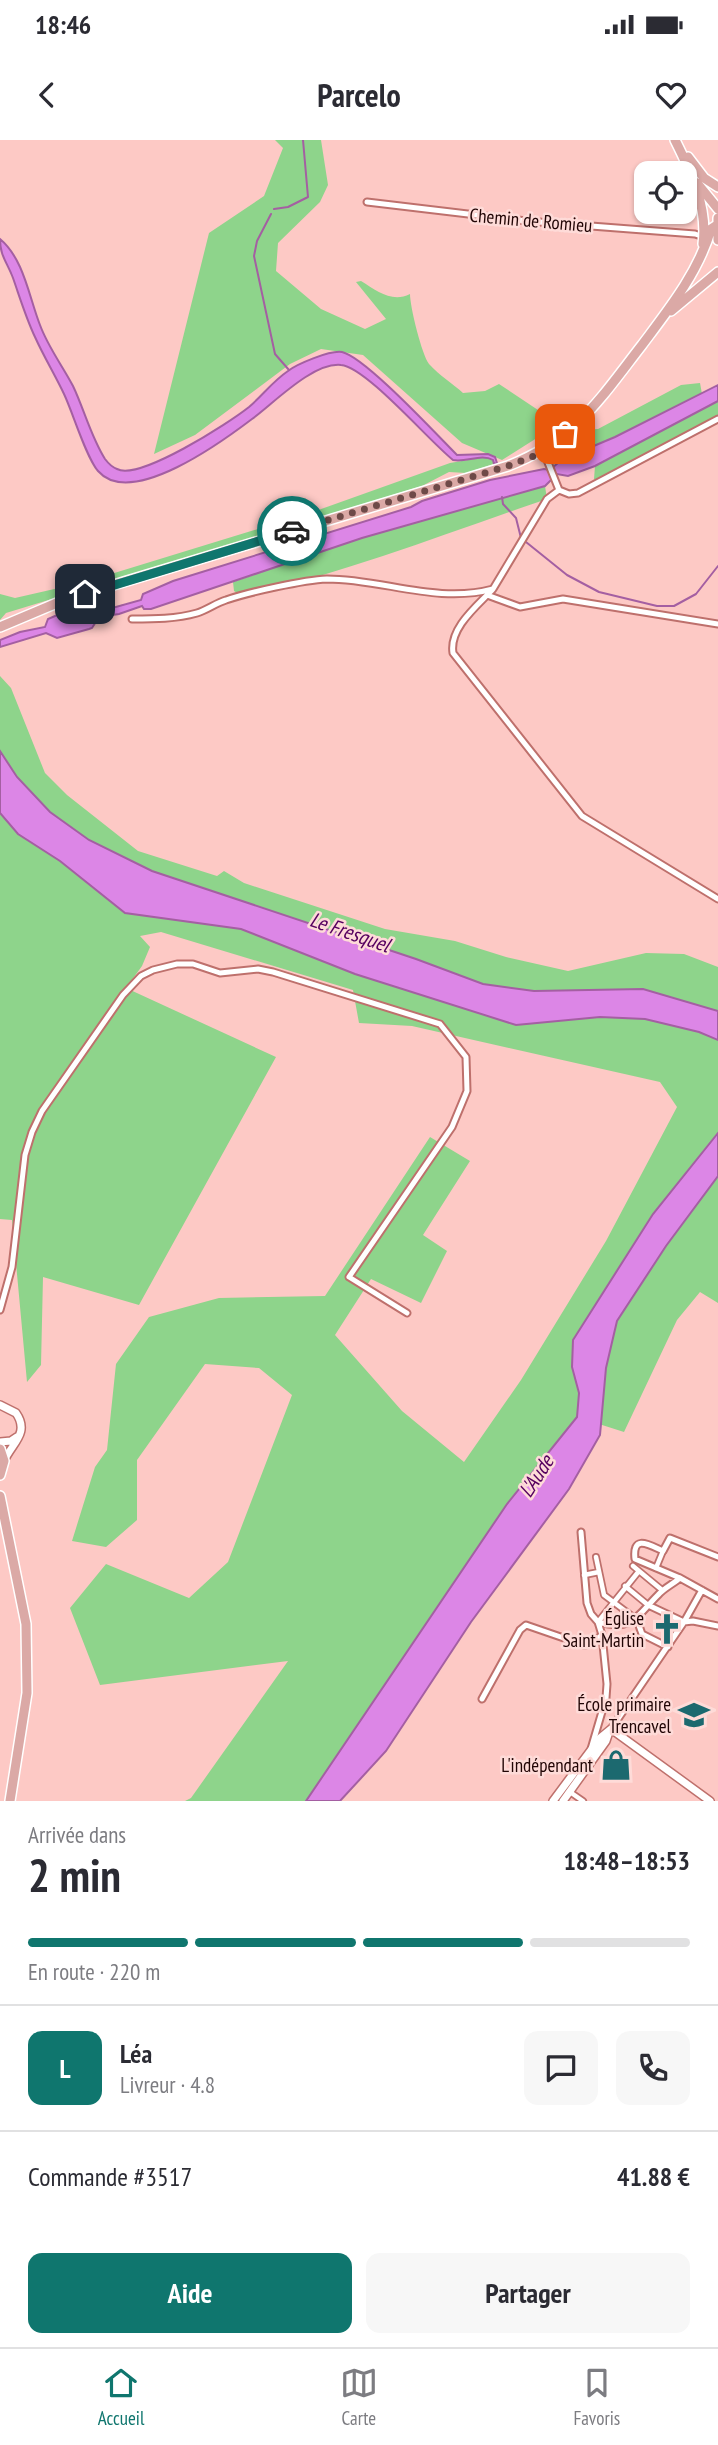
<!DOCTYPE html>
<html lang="fr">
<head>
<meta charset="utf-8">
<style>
  body { margin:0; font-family:"PT Sans Narrow",sans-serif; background:#f7f7f7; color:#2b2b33; height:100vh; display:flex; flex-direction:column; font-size:26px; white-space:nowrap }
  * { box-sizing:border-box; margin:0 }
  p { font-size:23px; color:#7c7c81 }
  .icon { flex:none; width:38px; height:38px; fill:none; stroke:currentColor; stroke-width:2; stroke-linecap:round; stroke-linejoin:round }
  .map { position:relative; height:1661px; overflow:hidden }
  .panel { display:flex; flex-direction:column; background:#fff; flex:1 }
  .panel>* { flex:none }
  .controls { position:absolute; left:634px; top:21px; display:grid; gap:14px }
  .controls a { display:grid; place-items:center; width:63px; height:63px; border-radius:14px; background:#fff; box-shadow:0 2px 5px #0004; font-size:35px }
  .pin { position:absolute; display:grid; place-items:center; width:60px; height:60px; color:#fff; margin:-30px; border-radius:14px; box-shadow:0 4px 10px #0006 }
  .courier { position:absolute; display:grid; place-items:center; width:70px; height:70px; margin:-35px; border:5px solid #0f766e; border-radius:50%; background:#fff; color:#222; box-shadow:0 2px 9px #0007 }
  .headline em { font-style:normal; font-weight:800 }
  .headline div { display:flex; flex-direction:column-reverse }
  .headline { display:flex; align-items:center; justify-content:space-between; height:119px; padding:0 28px }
  h1 { font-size:46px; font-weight:800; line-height:52px }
  .bar { display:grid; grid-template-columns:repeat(4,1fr); gap:10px 7px; align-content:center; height:84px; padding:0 28px }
  .bar i { height:9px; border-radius:5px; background:#e1e1e2 }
  .bar .selected { background:#0f766e }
  .bar p { grid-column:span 4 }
  .line { display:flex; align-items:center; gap:18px; padding:0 28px; border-top:2px solid #e1e1e2 }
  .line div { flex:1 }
  .round { display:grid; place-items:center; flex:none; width:74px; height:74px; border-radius:14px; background:#f7f7f7 }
  .cta { display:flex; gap:14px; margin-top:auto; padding:14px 28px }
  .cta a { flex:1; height:80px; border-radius:14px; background:#0f766e; color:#fff; font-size:28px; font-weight:800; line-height:80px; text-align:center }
  .cta a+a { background:#f7f7f7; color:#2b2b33 }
  .status { display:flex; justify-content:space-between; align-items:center; height:49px; padding:0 35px; background:#fff; direction:ltr }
  .status svg { height:19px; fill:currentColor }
  header { display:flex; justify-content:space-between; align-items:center; height:91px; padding:0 28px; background:#fff; font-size:32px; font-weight:800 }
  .menu { display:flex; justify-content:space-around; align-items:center; height:98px; border-top:2px solid #e1e1e2; background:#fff; font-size:19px; color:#7c7c81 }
  .menu a { display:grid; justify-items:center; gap:4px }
  .menu .selected { color:#0f766e }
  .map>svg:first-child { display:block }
</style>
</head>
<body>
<div class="status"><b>18:46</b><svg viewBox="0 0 49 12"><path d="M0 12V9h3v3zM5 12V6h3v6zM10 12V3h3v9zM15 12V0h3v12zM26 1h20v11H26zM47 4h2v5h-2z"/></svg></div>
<header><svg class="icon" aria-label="back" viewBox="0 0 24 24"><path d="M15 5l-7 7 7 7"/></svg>Parcelo<svg class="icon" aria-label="heart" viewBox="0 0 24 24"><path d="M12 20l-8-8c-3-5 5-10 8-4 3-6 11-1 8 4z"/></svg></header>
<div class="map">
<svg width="718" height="1661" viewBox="0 0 718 1661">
  <rect width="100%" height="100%" fill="#fdc9c5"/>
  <path fill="#8ed48b" d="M275,0H321L328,45L320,62L278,103L276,131L321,169L365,189L386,179L356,142L361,141C377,151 392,163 410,154C410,167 422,215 429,224C439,235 453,244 463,253L485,251L499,244L559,284L502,320L462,303L363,215L321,209L290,224L195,295L154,314L209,93L264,56L283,8Z
    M700,243L702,254L615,297L577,313L556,325L550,323L571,286L583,290L598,289L681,245Z
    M718,261V279L602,340L594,339L595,326Z
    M485,317L492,318L494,324L466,333L449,332L422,346L6,473L0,480V454L15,458L85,442L310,373L450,323Z
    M545,346L547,359C446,393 346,433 242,456L234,451L233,442L362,398Z
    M0,536L11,548L45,633L67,655L138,711L217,736L224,731L244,743L385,789L455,801L506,817L568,831L646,813L684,814L718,827V1163L700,1152L677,1180L624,1292L577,1277L507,1364L306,1661H185L191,1658L288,1521L100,1545L70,1468L106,1424L189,1458L228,1422L292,1255L259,1228L205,1224L137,1320V1380L106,1407L72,1401L95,1327L107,1310L116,1224L149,1177L219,1158L325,1156L430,997L470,1021L423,1095L447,1111L421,1163L371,1139L335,1195L402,1271L464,1322L521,1240L606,1101L677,967L660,942L412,886L359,883L353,850L161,792L140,796L150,807L142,826L126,848L276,917L139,1165L43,1137L41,1225L27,1242L12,1080L0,1079Z"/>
  <path fill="#dc86e6" stroke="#a45fa2" stroke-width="2" d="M0,99C24,119 29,157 40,185C48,207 62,225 73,246C84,269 91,297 105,319C108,323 112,327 117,329C139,341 229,283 249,267C262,256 273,241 288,231C297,224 330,210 342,212C365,217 437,295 457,315L488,314L495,317L497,323L494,324L493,320C481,313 466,323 453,320C429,301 366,227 341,225C313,222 274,263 252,279C223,301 131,369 98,331C86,317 73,273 64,254C55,235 44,217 35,197C26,178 20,158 13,138C7,122 0,116 0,99Z
    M718,245V261L595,326L568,336L557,334L545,346L362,398L151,469H144L142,466L119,474L99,477L92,488L89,489L57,498L46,493L0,507V500L20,492L45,487L48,479L55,476L84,467L98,472L141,460L143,454L173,441L411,367L422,361L490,340L544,329L550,330L559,322L577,313L615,297Z
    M0,611L17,637L50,672L89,700L152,731L416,819L483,844L534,851L643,849L718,871V900L699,892L645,879L600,877L516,885L355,834L241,789L125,773L60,721L18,694L0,673Z
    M718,993V1036L666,1106L617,1181L606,1228L600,1295L569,1349L471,1482L386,1611L340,1661H306L507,1364L577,1277L579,1253L572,1227L573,1200L653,1074Z"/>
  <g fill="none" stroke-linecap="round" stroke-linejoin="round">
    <path stroke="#a45fa2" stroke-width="2" d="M274,69L288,67L308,57L303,0
      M271,74L257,101L254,116L275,214L289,230
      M502,357L503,364L516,378L521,398L567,435L599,452L657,466H674L696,454L718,426"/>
    <defs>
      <path id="pedestrian" d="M596,1417L604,1455L636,1479
        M633,1426L662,1450
        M656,1428L663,1411
        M584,1435L599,1432
        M625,1446L648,1465
        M598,1482L639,1431
        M570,1652L583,1661"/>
      <path id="minor" d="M367,62L526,81L695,94L704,97
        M543,310L559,350L569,354L578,353L718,279
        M493,449C477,466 449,488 453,513L582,676L718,759
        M487,455L520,467L563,459L718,484
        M132,479C154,479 176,479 197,473C207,470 216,463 226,460C249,452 304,440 327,439C383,439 437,464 493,449L547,359L559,350
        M0,1170L12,1127L25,1015L32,992L42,971L123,855L141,836L153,830L177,824H193L220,833L258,829L273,832L440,884L466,917L467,951L452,987L349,1137L407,1173
        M581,1392L587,1463L591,1474L598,1482L602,1495L607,1544L606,1558L591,1609
        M718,1417L670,1398L663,1411C651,1406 632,1393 635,1419L680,1438L718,1459
        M648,1465L684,1482L702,1450
        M637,1480L642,1494L668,1507
        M598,1482C633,1491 635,1478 658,1455C664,1448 673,1444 680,1438
        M482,1559L520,1490L526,1485L584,1505L591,1504L602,1495
        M611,1589L684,1482L693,1481L718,1486"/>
      <path id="tertiary" d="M0,1265L16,1273C30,1293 12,1303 4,1321
        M0,1302L11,1301L17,1297
        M611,1589L710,1661
        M553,1661L600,1598L611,1589
        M563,1661L606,1601L609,1592"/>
      <path id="primary" d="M675,0C691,32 708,67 703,104
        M688,17L704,38L718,47
        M697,43L718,69
        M718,78V100
        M671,171L718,132
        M0,487L64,460L508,326C575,300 600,259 642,205C669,169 698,133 711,89L717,85
        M0,1309L4,1321L0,1335
        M0,1356L26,1484L27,1553L10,1661"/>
    </defs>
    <use href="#pedestrian" stroke="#be706c" stroke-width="8"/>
    <use href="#minor" stroke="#be706c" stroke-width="9"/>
    <use href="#tertiary" stroke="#be706c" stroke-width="10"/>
    <use href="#primary" stroke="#fff" stroke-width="12"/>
    <use href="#pedestrian" stroke="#fff" stroke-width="4.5"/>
    <use href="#minor" stroke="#fff" stroke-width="5"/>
    <use href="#tertiary" stroke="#fff" stroke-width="7"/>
    <use href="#primary" stroke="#dba9a6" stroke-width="9"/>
  </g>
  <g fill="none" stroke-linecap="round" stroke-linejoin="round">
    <path stroke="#6e4a48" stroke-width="7" stroke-dasharray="0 12.6" d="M292,391L508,326L534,316L565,294"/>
    <path stroke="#0f766e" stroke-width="9" d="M85,454L292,391"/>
  </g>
  <defs>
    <symbol id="church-bare" viewBox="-9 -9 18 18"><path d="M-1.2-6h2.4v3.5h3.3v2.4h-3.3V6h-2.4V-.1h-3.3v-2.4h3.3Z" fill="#1c696f" stroke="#fedbd8" stroke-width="2.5" paint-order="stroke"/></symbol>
    <symbol id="school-bare" viewBox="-9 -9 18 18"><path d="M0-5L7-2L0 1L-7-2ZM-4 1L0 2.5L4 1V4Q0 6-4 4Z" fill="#1c696f" stroke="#fedbd8" stroke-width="2.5" paint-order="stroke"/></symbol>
    <symbol id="shop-bare" viewBox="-9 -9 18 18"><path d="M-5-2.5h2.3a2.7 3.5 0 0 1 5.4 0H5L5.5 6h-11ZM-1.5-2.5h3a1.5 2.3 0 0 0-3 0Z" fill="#1c696f" stroke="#fedbd8" stroke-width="2.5" paint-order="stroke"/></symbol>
  </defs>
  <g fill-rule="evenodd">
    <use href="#church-bare" x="645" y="1467" width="44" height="44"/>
    <use href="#school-bare" x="672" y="1553" width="44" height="44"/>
    <use href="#shop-bare" x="594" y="1603" width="44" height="44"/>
  </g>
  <g text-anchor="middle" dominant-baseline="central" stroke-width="5" stroke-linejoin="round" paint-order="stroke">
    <g font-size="19" fill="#210505" stroke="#fedbd8">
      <text transform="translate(531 80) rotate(5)">Chemin de Romieu</text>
    </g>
    <g font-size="19" fill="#210505" stroke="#fedbd8" text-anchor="end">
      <text x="644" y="1478">Église<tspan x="644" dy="22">Saint-Martin</tspan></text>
      <text x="671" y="1564">École primaire<tspan x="671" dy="22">Trencavel</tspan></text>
      <text x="593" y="1625">L'indépendant</text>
    </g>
    <g font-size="21" font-style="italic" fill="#56005f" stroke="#fedbd8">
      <text transform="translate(350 792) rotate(19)">Le Fresquel</text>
      <text transform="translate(536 1336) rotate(-57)">L'Aude</text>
    </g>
  </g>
</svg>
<div class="controls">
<a><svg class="icon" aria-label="locate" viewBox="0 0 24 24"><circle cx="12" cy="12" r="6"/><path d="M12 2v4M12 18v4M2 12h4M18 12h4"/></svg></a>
</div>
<div class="pin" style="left:565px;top:294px;background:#ea580c"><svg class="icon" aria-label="bag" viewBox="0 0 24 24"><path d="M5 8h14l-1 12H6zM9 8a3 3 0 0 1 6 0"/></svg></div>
<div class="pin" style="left:85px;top:454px;background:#1f2937"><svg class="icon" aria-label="home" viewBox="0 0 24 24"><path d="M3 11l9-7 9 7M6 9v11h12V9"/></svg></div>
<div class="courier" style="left:292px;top:391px"><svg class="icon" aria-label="car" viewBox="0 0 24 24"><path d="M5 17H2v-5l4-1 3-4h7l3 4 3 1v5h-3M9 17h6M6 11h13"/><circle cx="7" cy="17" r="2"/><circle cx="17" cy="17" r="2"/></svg></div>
</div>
<section class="panel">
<div class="headline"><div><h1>2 min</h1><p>Arrivée dans</p></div><em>18:48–18:53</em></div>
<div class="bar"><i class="selected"></i><i class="selected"></i><i class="selected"></i><i></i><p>En route · 220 m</p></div>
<div class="line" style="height:126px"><b class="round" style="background:#0f766e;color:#fff">L</b><div><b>Léa</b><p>Livreur · 4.8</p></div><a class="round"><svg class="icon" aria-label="chat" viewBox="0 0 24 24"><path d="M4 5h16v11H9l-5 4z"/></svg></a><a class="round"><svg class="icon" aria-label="phone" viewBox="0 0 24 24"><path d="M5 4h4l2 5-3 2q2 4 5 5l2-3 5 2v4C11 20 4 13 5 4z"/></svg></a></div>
<div class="line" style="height:91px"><div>Commande #3517</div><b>41.88 €</b></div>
<div class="cta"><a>Aide</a><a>Partager</a></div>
</section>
<nav class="menu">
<a class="selected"><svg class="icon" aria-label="home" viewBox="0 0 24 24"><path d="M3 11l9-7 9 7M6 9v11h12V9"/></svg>Accueil</a>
<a><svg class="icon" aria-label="map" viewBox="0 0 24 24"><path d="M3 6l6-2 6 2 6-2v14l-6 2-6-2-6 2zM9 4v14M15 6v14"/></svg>Carte</a>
<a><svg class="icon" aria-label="saved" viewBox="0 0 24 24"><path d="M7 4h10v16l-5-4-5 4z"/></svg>Favoris</a>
</nav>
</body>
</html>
